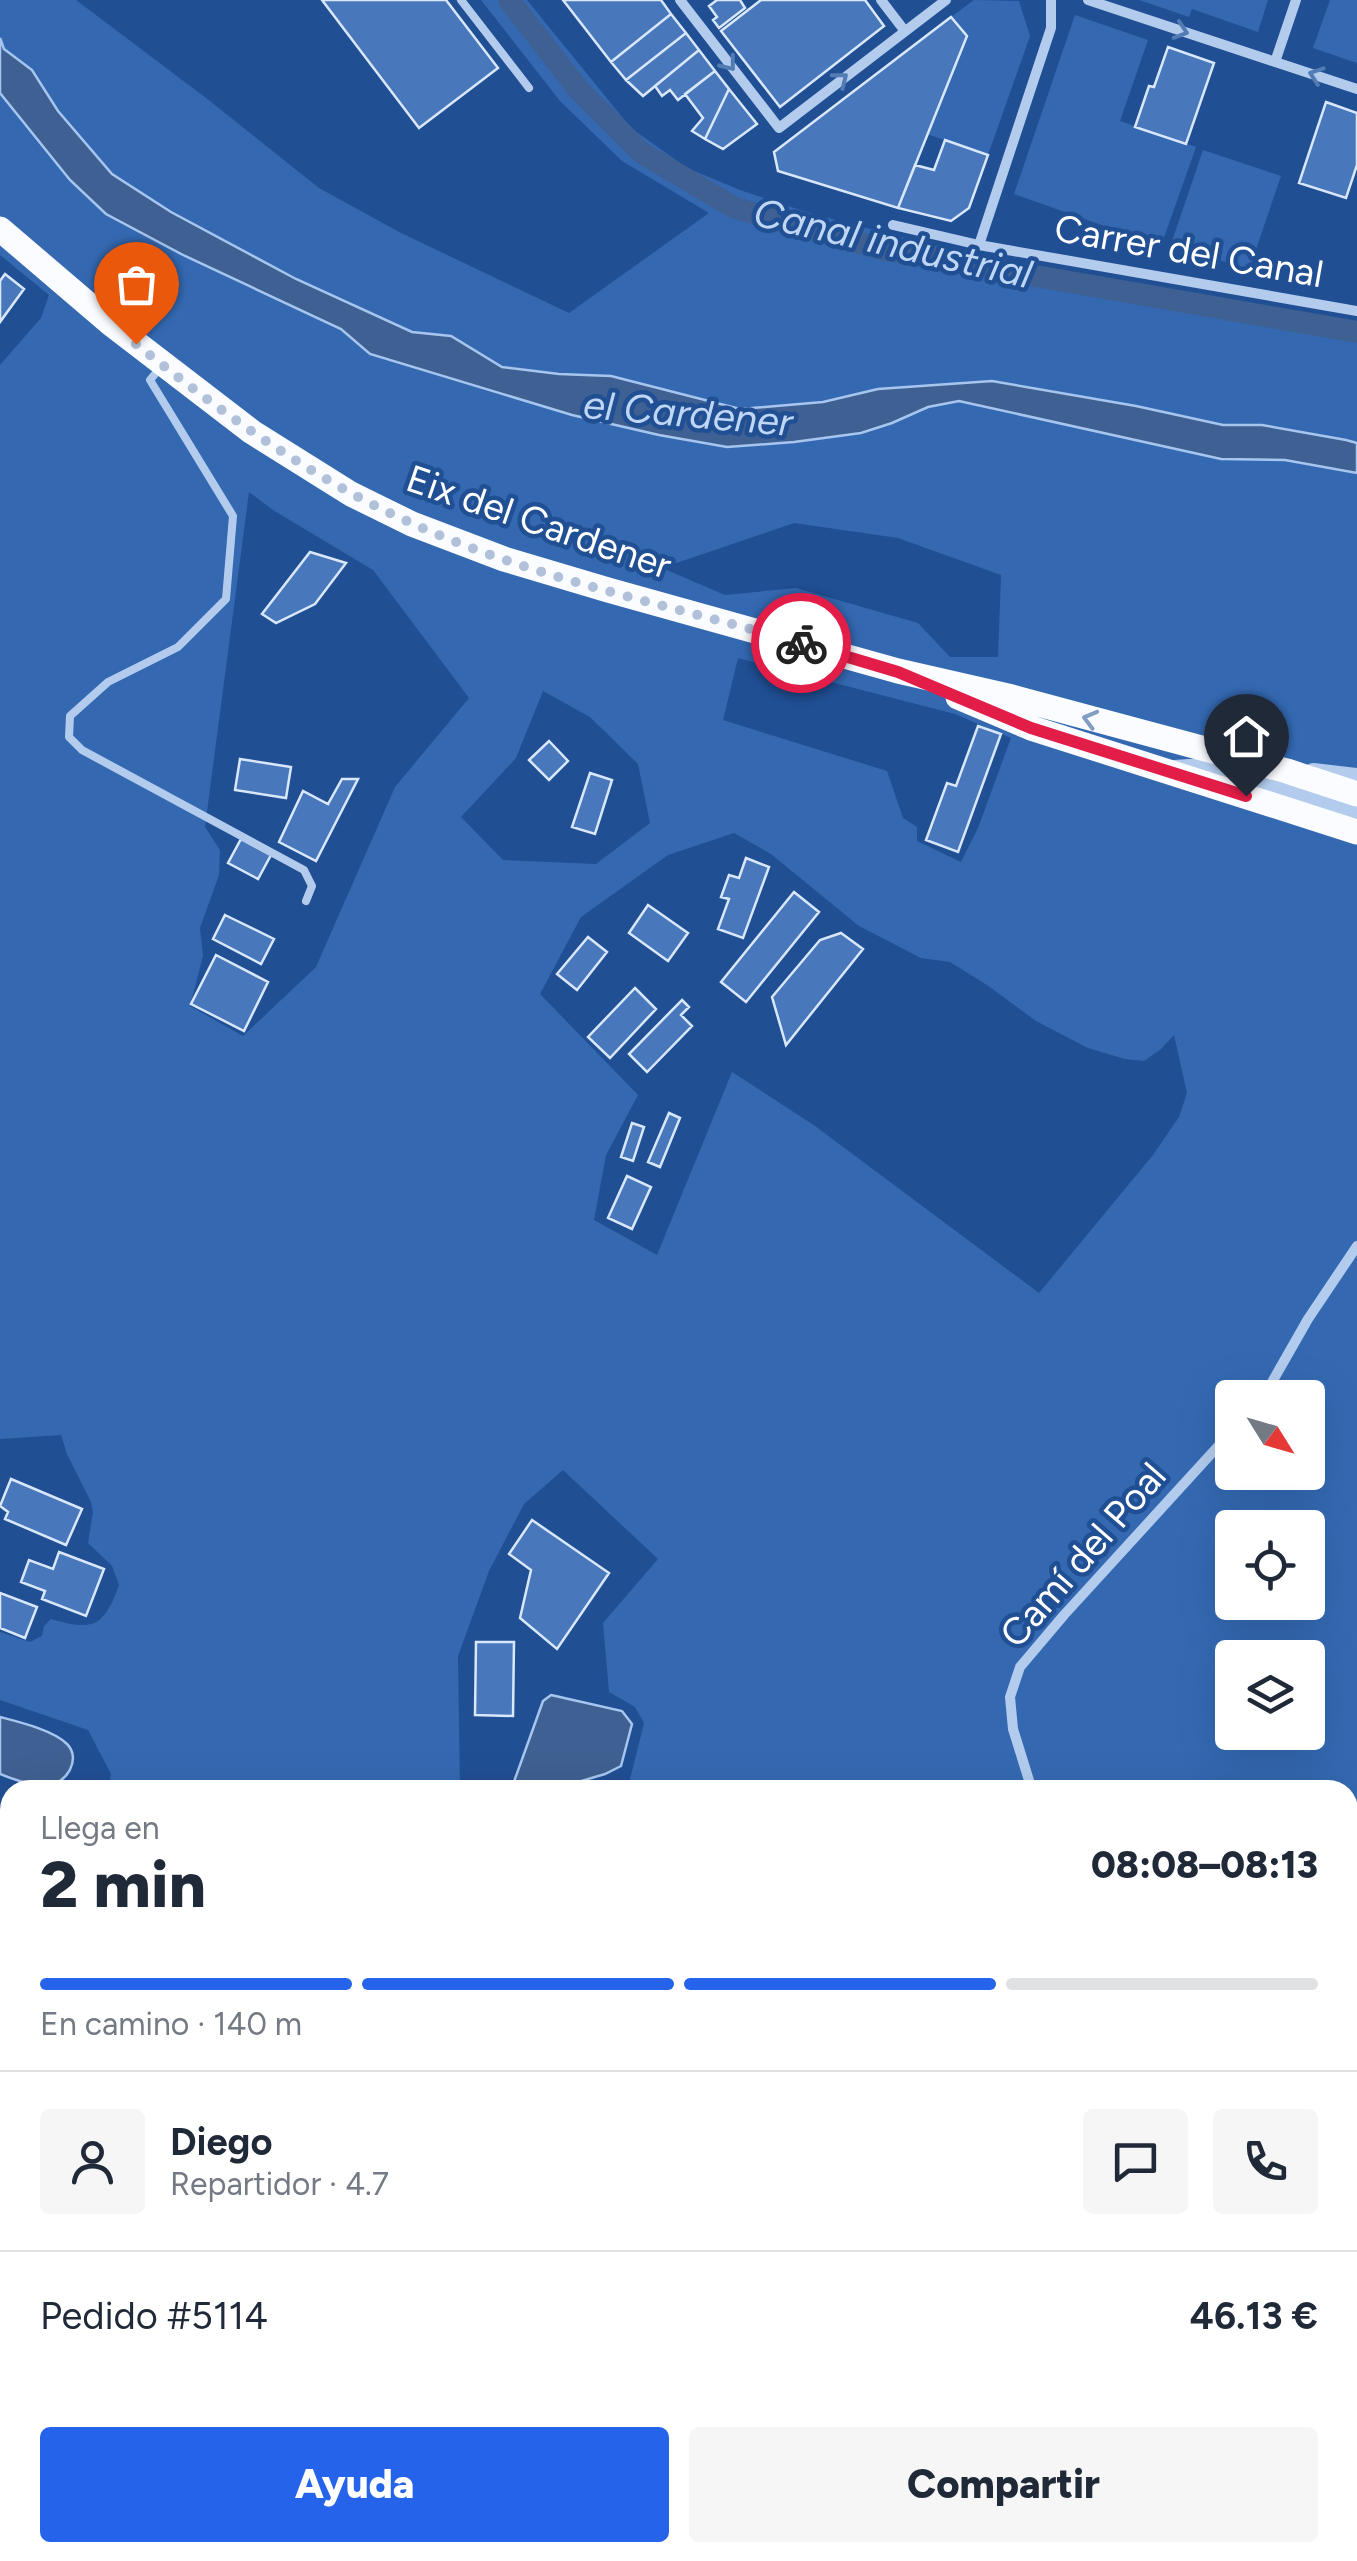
<!DOCTYPE html>
<html lang="es">
<head>
<meta charset="utf-8">
<style>
  body { margin:0; font-family:Figtree,sans-serif; background:#f6f6f7; color:#1f2937; height:100vh; display:flex; flex-direction:column; font-size:38px; white-space:nowrap }
  * { box-sizing:border-box; margin:0 }
  p { font-size:32px; color:#747a83 }
  .icon { flex:none; width:55px; height:55px; fill:none; stroke:currentColor; stroke-width:2; stroke-linecap:round; stroke-linejoin:round }
  .map { position:relative; flex:1; overflow:hidden }
  .drawer { position:absolute; left:0px; top:1780px; width:1358px; height:782px; display:flex; flex-direction:column; background:#fff; border-radius:30px 30px 0 0; box-shadow:0 10px 40px #0002 }
  .drawer>* { flex:none }
  .needle { width:65px; rotate:127deg }
  .buttons { position:absolute; left:1215px; top:1380px; display:grid; gap:20px }
  .buttons a { display:grid; place-items:center; width:110px; height:110px; border-radius:10px; background:#fff; box-shadow:0 10px 40px #0002; font-size:50px }
  .pin { position:absolute; display:grid; place-items:center; width:85px; height:85px; color:#fff; margin:-102px -42px; border-radius:50% 50% 50% 0; rotate:-45deg; box-shadow:0 0 10px #0007 }
  .pin .icon { rotate:45deg }
  .courier { position:absolute; display:grid; place-items:center; width:100px; height:100px; margin:-50px; border:8px solid #e11d48; border-radius:50%; background:#fff; color:#222; box-shadow:0 2px 12px #0007 }
  .summary em { font-style:normal; font-weight:800 }
  .summary div { display:flex; flex-direction:column-reverse }
  .summary { display:flex; align-items:center; justify-content:space-between; height:170px; padding:0 40px }
  h1 { font-size:65px; font-weight:800; line-height:75px }
  .bar { display:grid; grid-template-columns:repeat(4,1fr); gap:15px 10px; align-content:center; height:120px; padding:0 40px }
  .bar i { height:12px; border-radius:8px; background:#e0e1e3 }
  .bar .current { background:#2563eb }
  .bar p { grid-column:span 4 }
  .line { display:flex; align-items:center; gap:25px; padding:0 40px; border-top:2px solid #e0e1e3 }
  .line div { flex:1 }
  .round { display:grid; place-items:center; flex:none; width:105px; height:105px; border-radius:10px; background:#f6f6f7 }
  .action { display:flex; gap:20px; margin-top:auto; padding:20px 40px }
  .action a { flex:1; height:115px; border-radius:10px; background:#2563eb; color:#fff; font-size:40px; font-weight:800; line-height:115px; text-align:center }
  .action a+a { background:#f6f6f7; color:#1f2937 }
  .map>svg:first-child { display:block }
</style>
</head>
<body>
<div class="map">
<svg width="1357" height="2561" viewBox="0 0 1357 2561">
  <rect width="100%" height="100%" fill="#204f94"/>
  <path fill="#3469b2" fill-rule="evenodd" d="M0,0H76L206,98L319,188L401,233L569,313L709,213L622,161L560,101L481,0H527L631,128L687,168L740,190L806,212L977,257L1357,325V443L1262,425H1223L1136,406L992,381L878,389L823,402L740,409L611,376L559,374L502,367L451,336L412,332L296,279L171,212L112,174L58,111L32,70L3,49L0,38Z
    M974,0L1019,1L1030,36L988,155L927,134L966,36L951,17Z
    M1139,0H1268L1258,32L1192,9L1189,17Z
    M1330,0H1357V63L1313,48Z
    M1075,15L1148,40L1120,121L1196,147L1161,246L1014,194Z
    M0,93L70,180L106,214L185,256L341,329L370,354L572,415L659,435L727,447L794,442L861,433L892,422L928,407L959,401L1221,459L1285,460L1357,473V2561H0V2526L10,2529V2552H1348V1790H620L628,1787L644,1723L635,1707L609,1692L603,1623L658,1559L563,1470L524,1504L489,1571L458,1656L460,1790H108L111,1774L88,1730L0,1700V1632L30,1642L42,1636L44,1626L51,1619C92,1631 104,1628 119,1585L112,1566L88,1543L93,1512L91,1502L67,1454L61,1435L0,1439V365L41,318L49,295L0,255ZM249,492L273,510L373,570L469,698L395,787L316,967L243,1036L190,1006L203,956L200,928L219,875L220,850L205,827ZM794,523L898,538L1001,575L998,657H950L918,623L796,588L725,595L662,568ZM738,658L955,714L1011,738L978,828L961,862L917,841V827L903,818L887,771L723,720ZM543,691L590,717L638,764L650,823L596,864L503,860L461,817L516,758ZM734,833L771,854L859,926L921,958L950,962L987,985L1036,1021L1088,1048L1125,1059L1144,1061L1161,1049L1174,1035L1187,1093L1179,1117L1153,1155L1039,1293L815,1126L732,1072L657,1255L594,1220L606,1155L638,1095L540,994L581,917L668,855ZM1232,1398H1308V1472H1232ZM1232,1528H1308V1602H1232ZM1232,1658H1308V1732H1232Z
    M1203,150L1281,176L1249,270L1171,244Z
    M0,2336H8L0,2377L10,2379V2442L0,2492Z"/>
  <path fill="#3f6092" stroke="#a7c6ef" stroke-width="2.5" d="M0,38L4,49L32,70L58,111L112,174L171,212L296,279L412,332L451,336L502,367L559,374L611,376L740,409L823,402L878,389L992,381L1136,406L1223,425H1262L1346,440L1357,443V473L1285,460L1221,459L959,401L928,407L892,423L861,433L794,442L727,447L659,435L572,415L370,354L341,329L185,256L106,214L70,180L0,93Z
    M551,1695L622,1711L632,1724L621,1766L605,1774L551,1790H511L543,1701Z
    M0,1717C19,1722 53,1730 67,1744C82,1759 66,1785 47,1785C32,1785 14,1780 0,1774Z"/>
  <g fill="none" stroke-linecap="round" stroke-linejoin="round">
    <path stroke="#a7c6ef" stroke-width="6" d="M1348,2309L1357,2303"/>
    <path stroke="#3f6092" stroke-width="22" d="M509,0L579,90L642,153L735,208L886,250L1357,332"/>
  </g>
  <path fill="#4878bb" stroke="#d9e7fa" stroke-width="2.5" d="M322,0H446L498,68L419,128Z
    M563,0H661L671,14L611,62Z
    M717,0H740L745,8L719,28L713,20L717,17L709,6Z
    M761,0H865L884,26L780,107L721,31Z
    M671,14L686,33L626,80L611,62Z
    M951,17L967,36L898,208L778,171L774,152Z
    M686,33L699,50L643,96L626,80Z
    M1168,47L1214,63L1186,144L1135,127L1149,86L1154,87Z
    M699,50L715,71L678,100L670,90L662,96L655,86Z
    M715,71L729,89L705,139L692,131L703,118L685,94Z
    M729,89L757,124L723,149L705,139Z
    M1326,102L1357,113V165L1346,198L1299,183Z
    M945,140L988,155L969,208L951,221L898,208L915,165L934,170Z
    M5,274L24,289L0,322V281Z
    M310,552L346,563L315,604L276,623L262,614Z
    M978,726L1001,734L958,852L926,840L947,783L956,786Z
    M549,741L568,761L549,780L529,760Z
    M240,759L291,767L286,798L235,790Z
    M590,773L612,780L595,834L572,827Z
    M342,779H358L316,861L279,842L303,791L328,804Z
    M241,839L271,855L258,879L228,863Z
    M746,858L769,867L743,938L718,929L729,899L721,897L729,875L739,878Z
    M794,892L819,912L746,1002L721,982Z
    M648,905L688,933L668,961L629,933Z
    M225,915L274,939L261,964L213,939Z
    M841,933L863,949L786,1045L772,997L820,940Z
    M588,937L607,952L577,990L557,974Z
    M216,955L268,982L244,1031L191,1004Z
    M635,988L656,1009L610,1058L588,1037Z
    M682,1000L689,1007L681,1015L692,1026L647,1072L629,1054Z
    M669,1113L680,1118L660,1167L648,1162Z
    M632,1123L644,1127L633,1161L621,1157Z
    M627,1176L651,1187L632,1229L608,1218Z
    M11,1479L82,1509L66,1545L5,1519L8,1512L0,1506Z
    M532,1520L609,1573L557,1649L520,1618L531,1570L509,1554Z
    M59,1552L104,1569L86,1616L42,1599L45,1591L21,1582L29,1560L53,1569Z
    M0,1593L37,1607L25,1638L0,1628Z
    M476,1642H514L513,1716L475,1715Z
    M0,2033L10,2034V2069H0Z
    M1,2282L10,2283L5,2326L0,2327Z"/>
  <g fill="none" stroke-linecap="round" stroke-linejoin="round">
    <path stroke="#b3ccee" stroke-width="8" d="M461,0L529,88
      M160,368L150,380L233,516L226,599L178,647L108,682L70,716L69,737L82,750L304,870L312,886L306,901"/>
    <path stroke="#b3ccee" stroke-width="10" d="M680,0L779,128L946,0
      M881,0L904,30
      M1088,0L1357,89
      M1275,62L1296,0
      M893,225L979,245L1357,311
      M979,245L1051,28V0
      M1263,1398L1308,1319L1357,1246
      M1032,1790L1013,1729L1010,1697L1020,1667L1064,1615L1232,1431
      M0,1976L10,1974"/>
    <path stroke="#b3ccee" stroke-width="18" d="M1175,769L1204,767L1241,775L1357,812
      M1313,772L1357,777"/>
    <path stroke="#fafcff" stroke-width="25" d="M0,229L110,323L252,432L351,494L412,524L504,559L608,590L898,671L1012,697L1287,771L1357,794
      M958,697L1031,728L1357,832"/>
  </g>
  <defs><path id="oneway-chevron" d="M-2-3.5L2.5 0L-2 3.5" fill="none" stroke-width="1.6" stroke-linecap="round" stroke-linejoin="round" transform="scale(2.5)"/></defs>
  <g stroke="#537bb4">
    <use href="#oneway-chevron" transform="translate(1181 31) rotate(18)"/>
    <use href="#oneway-chevron" transform="translate(729 64) rotate(52)"/>
    <use href="#oneway-chevron" transform="translate(1316 75) rotate(-161)"/>
    <use href="#oneway-chevron" transform="translate(841 79) rotate(-38)"/>
  </g>
  <use stroke="#829dc4" href="#oneway-chevron" transform="translate(1090 719) rotate(-165)"/>
  <g fill="none" stroke-linecap="round" stroke-linejoin="round">
    <path stroke="#b1c1da" stroke-width="10" stroke-dasharray="0 18" d="M136,344C221,412 309,477 409,522C533,579 670,605 801,643"/>
    <path stroke="#e11d48" stroke-width="12" d="M801,643L898,672L1031,728L1246,796"/>
  </g>
  <g text-anchor="middle" dominant-baseline="central" stroke-width="9" stroke-linejoin="round" paint-order="stroke">
    <g font-size="38" fill="#fff" stroke="#204f94">
      <text transform="translate(1189 251) rotate(10)">Carrer del Canal</text>
      <text transform="translate(539 522) rotate(19)">Eix del Cardener</text>
      <text transform="translate(1083 1555) rotate(-49)">Camí del Poal</text>
    </g>
    <g font-size="40" font-style="italic" fill="#bfd6f5" stroke="#204f94">
      <text transform="translate(893 243) rotate(13)">Canal industrial</text>
      <text transform="translate(688 413) rotate(5)">el Cardener</text>
    </g>
  </g>
</svg>
<div class="buttons">
<a><svg class="needle" viewBox="-14 -14 28 28"><path d="M0-13l5 13h-10z" fill="#e53935"/><path d="M0 13l5-13h-10z" fill="#747a83"/></svg></a>
<a><svg class="icon" aria-label="locate" viewBox="0 0 24 24"><circle cx="12" cy="12" r="6"/><path d="M12 2v4M12 18v4M2 12h4M18 12h4"/></svg></a>
<a><svg class="icon" aria-label="layers" viewBox="0 0 24 24"><path d="M12 4l9 5-9 5-9-5zM3 14l9 5 9-5"/></svg></a>
</div>
<div class="pin" style="left:136px;top:344px;background:#ea580c"><svg class="icon" aria-label="bag" viewBox="0 0 24 24"><path d="M5 8h14l-1 12H6zM9 8a3 3 0 0 1 6 0"/></svg></div>
<div class="pin" style="left:1246px;top:796px;background:#1f2937"><svg class="icon" aria-label="home" viewBox="0 0 24 24"><path d="M3 11l9-7 9 7M6 9v11h12V9"/></svg></div>
<div class="courier" style="left:801px;top:643px"><svg class="icon" aria-label="bike" viewBox="0 0 24 24"><circle cx="6" cy="16" r="4"/><circle cx="18" cy="16" r="4"/><path d="M6 16l4-8h5l3 8M10 8l3 8H6M13 5h3"/></svg></div>
<section class="drawer">
<div class="summary"><div><h1>2 min</h1><p>Llega en</p></div><em>08:08–08:13</em></div>
<div class="bar"><i class="current"></i><i class="current"></i><i class="current"></i><i></i><p>En camino · 140 m</p></div>
<div class="line" style="height:180px"><a class="round"><svg class="icon" aria-label="person" viewBox="0 0 24 24"><circle cx="12" cy="8" r="4"/><path d="M4 21q1-7 8-7t8 7"/></svg></a><div><b>Diego</b><p>Repartidor · 4.7</p></div><a class="round"><svg class="icon" aria-label="chat" viewBox="0 0 24 24"><path d="M4 5h16v11H9l-5 4z"/></svg></a><a class="round"><svg class="icon" aria-label="phone" viewBox="0 0 24 24"><path d="M5 4h4l2 5-3 2q2 4 5 5l2-3 5 2v4C11 20 4 13 5 4z"/></svg></a></div>
<div class="line" style="height:130px"><div>Pedido #5114</div><b>46.13 €</b></div>
<div class="action"><a>Ayuda</a><a>Compartir</a></div>
</section>
</div>
</body>
</html>
